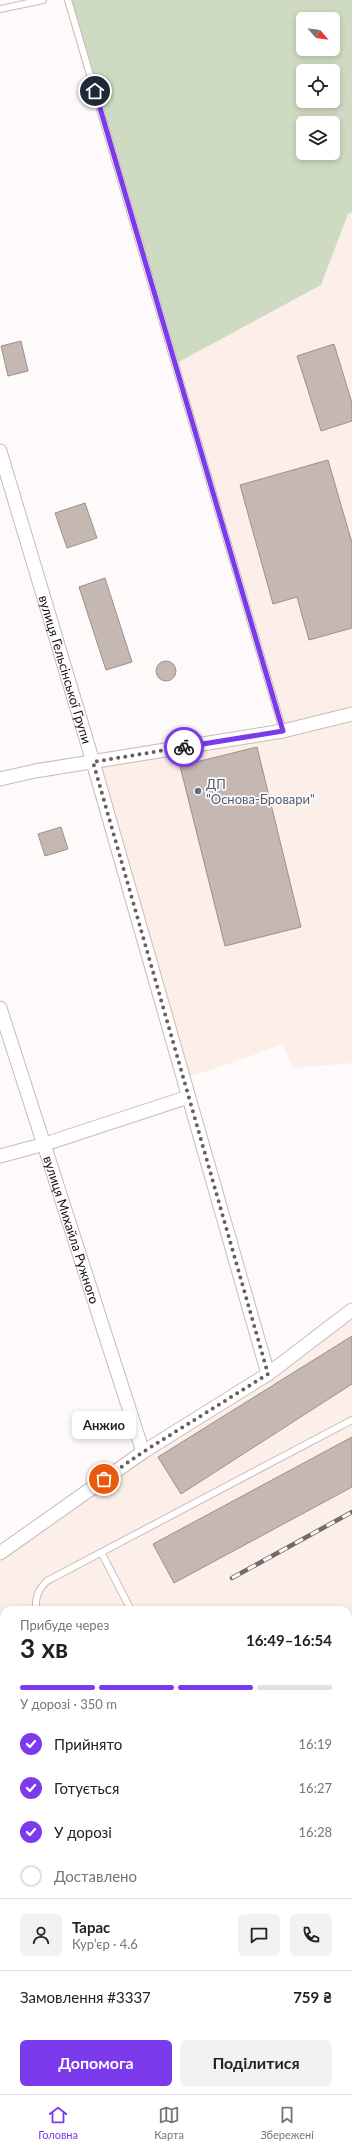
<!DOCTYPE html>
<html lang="uk">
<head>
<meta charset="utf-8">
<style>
  body { margin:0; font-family:Lato,sans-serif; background:#f2f2f2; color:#222; height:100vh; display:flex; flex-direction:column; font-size:15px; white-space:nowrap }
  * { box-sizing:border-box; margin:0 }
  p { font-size:13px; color:#767676 }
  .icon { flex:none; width:22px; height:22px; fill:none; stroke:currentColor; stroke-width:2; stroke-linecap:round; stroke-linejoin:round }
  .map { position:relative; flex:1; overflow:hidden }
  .panel { position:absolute; left:0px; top:1606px; width:352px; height:488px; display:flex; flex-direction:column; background:#fff; border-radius:12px 12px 0 0; box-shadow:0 2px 6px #0003 }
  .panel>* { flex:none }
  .needle { width:26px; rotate:118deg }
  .buttons { position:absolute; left:296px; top:12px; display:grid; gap:8px }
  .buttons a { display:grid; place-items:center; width:44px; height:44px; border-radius:6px; background:#fff; box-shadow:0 2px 6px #0003; font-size:20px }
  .pin { position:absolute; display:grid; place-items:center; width:34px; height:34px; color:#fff; margin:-17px; border:2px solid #fff; border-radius:50%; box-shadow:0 1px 4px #0007 }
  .courier { position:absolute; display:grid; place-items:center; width:40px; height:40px; margin:-20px; border:3px solid #7c3aed; border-radius:50%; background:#fff; color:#222; box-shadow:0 1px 5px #0007 }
  .bubble { position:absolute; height:28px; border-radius:6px; background:#fff; box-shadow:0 2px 6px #0003; font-size:13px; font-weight:700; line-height:28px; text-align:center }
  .overview em { font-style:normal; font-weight:700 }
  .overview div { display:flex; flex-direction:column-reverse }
  .overview { display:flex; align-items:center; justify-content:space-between; height:68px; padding:0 20px }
  h1 { font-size:26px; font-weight:700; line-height:30px }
  .bar { display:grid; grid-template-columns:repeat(4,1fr); gap:6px 4px; align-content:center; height:48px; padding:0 20px }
  .bar i { height:5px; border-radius:3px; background:#e0e0e0 }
  .bar .selected { background:#7c3aed }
  .bar p { grid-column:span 4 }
  .line { display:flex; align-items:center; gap:10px; padding:0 20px; border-top:1px solid #e0e0e0 }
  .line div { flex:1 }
  .round { display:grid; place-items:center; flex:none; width:42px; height:42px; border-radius:6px; background:#f2f2f2 }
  ol { padding:0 20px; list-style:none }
  li { display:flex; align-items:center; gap:12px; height:44px }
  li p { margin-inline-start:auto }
  li .icon { padding:4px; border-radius:50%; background:#7c3aed; color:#fff; stroke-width:4 }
  li:last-child { color:#767676 }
  li i { width:22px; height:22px; border:2px solid #e0e0e0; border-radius:50% }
  .cta { display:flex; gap:8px; margin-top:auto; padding:8px 20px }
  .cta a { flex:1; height:46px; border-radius:6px; background:#7c3aed; color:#fff; font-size:16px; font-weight:700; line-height:46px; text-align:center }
  .cta a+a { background:#f2f2f2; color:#222 }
  .tabs { display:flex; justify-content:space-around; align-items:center; height:56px; border-top:1px solid #e0e0e0; background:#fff; font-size:11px; color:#767676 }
  .tabs a { display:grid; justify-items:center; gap:2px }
  .tabs .selected { color:#7c3aed }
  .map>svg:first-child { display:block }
</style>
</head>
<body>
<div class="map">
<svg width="352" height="2094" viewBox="0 0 352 2094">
  <rect width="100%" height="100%" fill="#fdfaf9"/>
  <path fill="#fceee9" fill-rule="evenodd" d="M352,212V1063L294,1068L282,1045L183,1079L93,762L283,731L175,364L321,285L348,214Z
    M352,1310V2094H0V1553ZM4,1610H348V2090H4Z"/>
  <path fill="#cedac1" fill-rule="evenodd" d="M68,0H352V212L348,214L321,285L175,364ZM303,19H333V49H303ZM303,71H333V101H303ZM303,123H333V153H303Z"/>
  <path fill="#c5b8b2" stroke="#9d908a" d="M21,341L28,371L8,376L1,346Z
    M334,344L352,403V421L321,431L297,356Z
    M328,460L352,543V628L309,640L297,597L273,604L240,485Z
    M85,503L97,538L67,548L55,513Z
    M105,578L132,662L106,670L79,587Z
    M156 671a10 10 0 1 1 20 0a10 10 0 1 1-20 0Z
    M257,747L301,927L225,946L180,766Z
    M61,827L68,849L45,856L38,834Z
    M352,1336V1384L181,1494L158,1457Z
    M352,1437V1487L174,1583L153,1544Z"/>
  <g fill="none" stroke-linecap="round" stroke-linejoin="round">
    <defs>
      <path id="lane" d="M68,0L283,731
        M0,9L43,0
        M102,1554L131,1610
        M36,1610C35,1597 38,1590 47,1581L352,1420
        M348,1739L352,1738
        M348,1797L352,1796
        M0,1818L4,1817
        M122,2090L123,2094"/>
      <g id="street">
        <path id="s1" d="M0,451L93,762L268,1374"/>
        <path d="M0,779L35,771L283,731L352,714"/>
        <path id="s2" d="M0,1008L143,1452"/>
        <path d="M0,1156L45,1144L188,1097"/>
        <path d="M0,1553L143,1452L268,1374L352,1310"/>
      </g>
    </defs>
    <use href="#lane" stroke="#c9bbb6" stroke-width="8"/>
    <use href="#street" stroke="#c9bbb6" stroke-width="15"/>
    <path stroke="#9c9997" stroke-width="2.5" stroke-dasharray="1 3" stroke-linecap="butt" d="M348,1755L352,1754
      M0,1837L4,1836
      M0,2069L4,2076
      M13,2090L16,2094"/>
    <use href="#lane" stroke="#fff" stroke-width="6"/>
    <use href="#street" stroke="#fff" stroke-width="13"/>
    <defs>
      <path id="rail" d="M232,1578L352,1512"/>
    </defs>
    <use href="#rail" stroke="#706c6b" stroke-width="4.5"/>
    <use href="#rail" stroke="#fdfaf9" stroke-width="3" stroke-dasharray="9" stroke-linecap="butt"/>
  </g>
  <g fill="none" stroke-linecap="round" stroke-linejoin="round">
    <path stroke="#666160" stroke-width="4" stroke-dasharray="0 7.2" d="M104,1479L143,1452L268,1374L93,762L184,747"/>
    <path stroke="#7c3aed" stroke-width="5" d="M95,91L283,731L184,747"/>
  </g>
  <circle fill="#5c6f8a" stroke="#fdfaf9" stroke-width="1.5" cx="198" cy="791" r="4"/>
  <g text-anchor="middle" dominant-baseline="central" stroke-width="3.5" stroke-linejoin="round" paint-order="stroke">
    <g font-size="13" fill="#140f0d" stroke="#fdfaf9">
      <text stroke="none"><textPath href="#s1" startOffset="228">вулиця Гельсінської Групи</textPath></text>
      <text stroke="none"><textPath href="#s2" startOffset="233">вулиця Михайла Ружного</textPath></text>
    </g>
    <g font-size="13" fill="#4e5e75" stroke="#fdfaf9" text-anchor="start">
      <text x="206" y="784">ДП<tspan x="206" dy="15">"Основа-Бровари"</tspan></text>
    </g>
  </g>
</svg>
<div class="buttons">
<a><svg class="needle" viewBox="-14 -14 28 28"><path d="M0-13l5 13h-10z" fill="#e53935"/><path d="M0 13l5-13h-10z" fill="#767676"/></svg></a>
<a><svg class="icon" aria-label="locate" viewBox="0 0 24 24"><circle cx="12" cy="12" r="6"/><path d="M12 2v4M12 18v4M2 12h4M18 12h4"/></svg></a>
<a><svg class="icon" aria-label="layers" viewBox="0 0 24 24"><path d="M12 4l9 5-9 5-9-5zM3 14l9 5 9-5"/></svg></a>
</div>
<div class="pin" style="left:104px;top:1479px;background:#ea580c"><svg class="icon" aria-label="bag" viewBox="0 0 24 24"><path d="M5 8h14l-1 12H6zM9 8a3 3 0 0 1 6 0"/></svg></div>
<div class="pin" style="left:95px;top:91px;background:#1f2937"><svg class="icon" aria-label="home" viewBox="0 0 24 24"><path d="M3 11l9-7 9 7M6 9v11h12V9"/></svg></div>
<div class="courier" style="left:184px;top:747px"><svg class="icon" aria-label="bike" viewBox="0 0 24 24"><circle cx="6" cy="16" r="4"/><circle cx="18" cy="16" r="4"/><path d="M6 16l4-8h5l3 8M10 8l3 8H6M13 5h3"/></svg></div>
<div class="bubble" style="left:72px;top:1411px;width:64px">Анжио</div>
<section class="panel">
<div class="overview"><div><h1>3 хв</h1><p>Прибуде через</p></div><em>16:49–16:54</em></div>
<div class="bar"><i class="selected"></i><i class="selected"></i><i class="selected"></i><i></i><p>У дорозі · 350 m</p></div>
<ol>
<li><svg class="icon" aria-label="check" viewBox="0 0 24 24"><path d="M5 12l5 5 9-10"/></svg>Прийнято<p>16:19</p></li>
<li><svg class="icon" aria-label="check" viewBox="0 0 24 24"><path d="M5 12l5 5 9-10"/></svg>Готується<p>16:27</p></li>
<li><svg class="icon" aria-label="check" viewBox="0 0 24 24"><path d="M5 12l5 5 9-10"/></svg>У дорозі<p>16:28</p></li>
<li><i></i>Доставлено</li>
</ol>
<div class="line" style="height:72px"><a class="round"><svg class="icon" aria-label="person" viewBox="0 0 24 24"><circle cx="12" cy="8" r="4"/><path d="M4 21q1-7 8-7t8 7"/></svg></a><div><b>Тарас</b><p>Кур’єр · 4.6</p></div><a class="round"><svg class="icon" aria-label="chat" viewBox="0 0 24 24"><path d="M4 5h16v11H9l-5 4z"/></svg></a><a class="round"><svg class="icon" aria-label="phone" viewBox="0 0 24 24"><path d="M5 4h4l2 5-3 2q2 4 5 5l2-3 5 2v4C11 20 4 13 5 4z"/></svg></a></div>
<div class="line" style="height:52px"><div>Замовлення #3337</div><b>759 ₴</b></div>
<div class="cta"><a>Допомога</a><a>Поділитися</a></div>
</section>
</div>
<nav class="tabs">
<a class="selected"><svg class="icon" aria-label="home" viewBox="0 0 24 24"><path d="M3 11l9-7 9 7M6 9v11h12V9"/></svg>Головна</a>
<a><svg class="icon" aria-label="map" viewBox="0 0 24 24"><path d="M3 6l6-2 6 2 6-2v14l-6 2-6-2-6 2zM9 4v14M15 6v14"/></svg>Карта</a>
<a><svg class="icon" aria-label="saved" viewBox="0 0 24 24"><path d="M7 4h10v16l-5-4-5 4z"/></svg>Збережені</a>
</nav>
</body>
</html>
